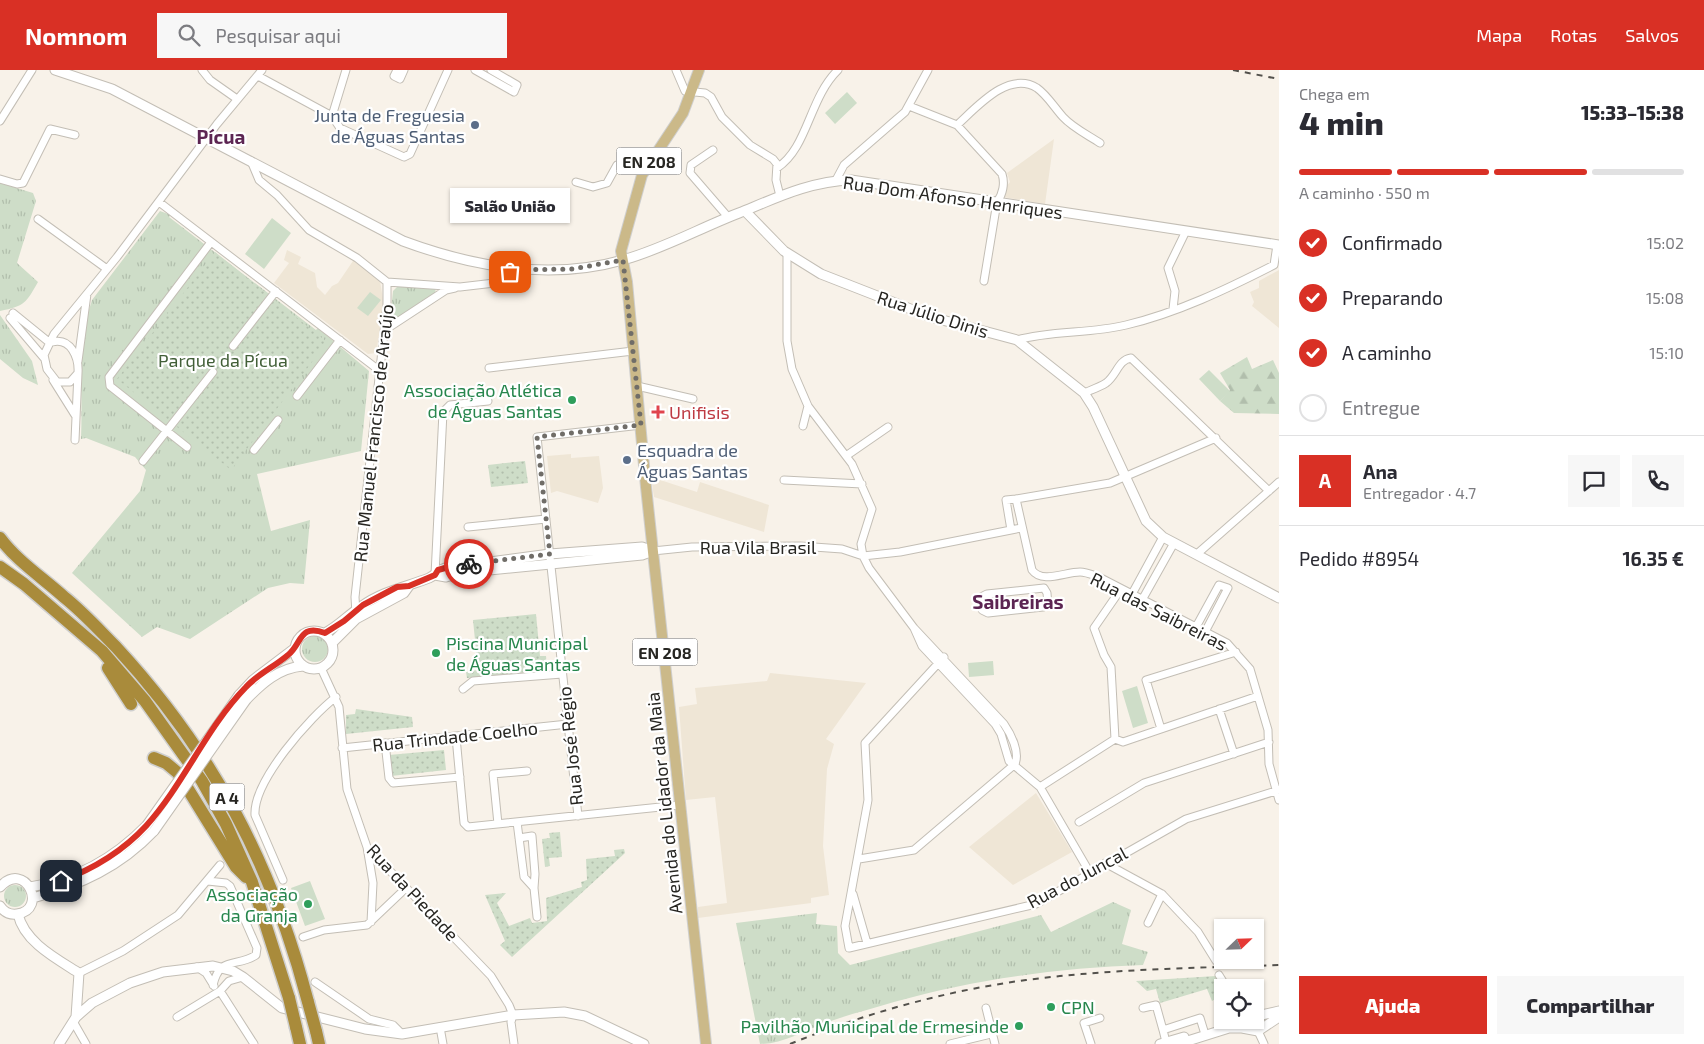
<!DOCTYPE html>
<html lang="pt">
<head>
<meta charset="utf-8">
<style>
  body { margin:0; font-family:"Exo 2",sans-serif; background:#f7f7f7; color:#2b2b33; height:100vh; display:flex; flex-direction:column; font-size:19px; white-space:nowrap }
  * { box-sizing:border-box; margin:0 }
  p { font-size:16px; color:#7c7c81 }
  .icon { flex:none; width:28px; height:28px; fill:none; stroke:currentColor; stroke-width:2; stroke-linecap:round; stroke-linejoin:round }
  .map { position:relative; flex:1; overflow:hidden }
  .sheet { display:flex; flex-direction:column; background:#fff; width:425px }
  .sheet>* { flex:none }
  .needle { width:32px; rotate:67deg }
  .controls { position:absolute; left:1214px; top:849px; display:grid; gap:10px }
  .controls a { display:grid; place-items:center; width:50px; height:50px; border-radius:0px; background:#fff; box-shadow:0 1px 4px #0004; font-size:25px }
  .pin { position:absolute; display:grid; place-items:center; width:42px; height:42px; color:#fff; margin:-21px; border-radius:10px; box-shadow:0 2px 8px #0006 }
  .courier { position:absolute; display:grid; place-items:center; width:50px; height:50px; margin:-25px; border:4px solid #d93025; border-radius:50%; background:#fff; color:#222; box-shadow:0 1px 6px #0007 }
  .bubble { position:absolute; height:35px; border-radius:0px; background:#fff; box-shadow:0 1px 4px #0004; font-size:16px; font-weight:800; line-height:35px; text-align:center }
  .overview em { font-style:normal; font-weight:800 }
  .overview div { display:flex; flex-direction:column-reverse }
  .overview { display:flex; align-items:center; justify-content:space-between; height:85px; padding:0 20px }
  h1 { font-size:32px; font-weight:800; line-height:38px }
  .bar { display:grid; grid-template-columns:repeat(4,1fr); gap:8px 5px; align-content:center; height:60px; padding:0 20px }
  .bar i { height:6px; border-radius:4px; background:#e1e1e2 }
  .bar .on { background:#d93025 }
  .bar p { grid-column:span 4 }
  .line { display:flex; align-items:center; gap:12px; padding:0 20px; border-top:1px solid #e1e1e2 }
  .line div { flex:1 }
  .round { display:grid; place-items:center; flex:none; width:52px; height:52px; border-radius:0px; background:#f7f7f7 }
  ol { padding:0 20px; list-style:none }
  li { display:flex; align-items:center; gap:15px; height:55px }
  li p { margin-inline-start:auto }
  li .icon { padding:5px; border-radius:50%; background:#d93025; color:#fff; stroke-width:4 }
  li:last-child { color:#7c7c81 }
  li i { width:28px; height:28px; border:2px solid #e1e1e2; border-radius:50% }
  .button { display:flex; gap:10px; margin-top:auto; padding:10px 20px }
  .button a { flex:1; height:58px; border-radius:0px; background:#d93025; color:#fff; font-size:20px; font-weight:800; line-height:58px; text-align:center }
  .button a+a { background:#f7f7f7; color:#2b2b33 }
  header { display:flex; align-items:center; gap:30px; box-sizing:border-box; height:70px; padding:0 25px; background:#d93025; color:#fff }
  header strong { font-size:24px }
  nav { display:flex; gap:28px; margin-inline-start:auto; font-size:18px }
  .search { width:350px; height:45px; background:#f7f7f7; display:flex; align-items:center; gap:12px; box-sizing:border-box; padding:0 18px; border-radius:0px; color:#7c7c81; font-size:19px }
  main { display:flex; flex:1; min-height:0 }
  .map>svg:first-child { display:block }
</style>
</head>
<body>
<header>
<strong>Nomnom</strong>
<div class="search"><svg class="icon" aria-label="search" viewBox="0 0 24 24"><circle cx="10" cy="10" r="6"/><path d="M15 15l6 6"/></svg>Pesquisar aqui</div>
<nav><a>Mapa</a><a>Rotas</a><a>Salvos</a></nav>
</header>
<main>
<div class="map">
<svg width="1279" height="974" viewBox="0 0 1279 974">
  <defs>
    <pattern id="grass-tufts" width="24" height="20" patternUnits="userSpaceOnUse" patternTransform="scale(1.25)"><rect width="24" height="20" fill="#ceddc8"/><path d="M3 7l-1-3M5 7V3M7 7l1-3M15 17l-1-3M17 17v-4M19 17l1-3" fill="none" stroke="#b1beac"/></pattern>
    <pattern id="forest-firs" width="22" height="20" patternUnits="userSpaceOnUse" patternTransform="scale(1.25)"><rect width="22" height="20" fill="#ceddc8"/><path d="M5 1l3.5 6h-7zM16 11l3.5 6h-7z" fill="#b1beac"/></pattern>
    <pattern id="garden-dots" width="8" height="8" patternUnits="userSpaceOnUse" patternTransform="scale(1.25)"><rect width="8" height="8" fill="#ceddc8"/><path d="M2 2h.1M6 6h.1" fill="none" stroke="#b1beac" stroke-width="1.8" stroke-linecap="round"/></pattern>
  </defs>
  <rect width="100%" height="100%" fill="#f8f2e9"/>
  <path fill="#efe6d6" d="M1054,69L1045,134L1003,127L1005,118L1010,112L1007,103Z
    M287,180L301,187L298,194L315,203L317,217L325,225L332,216L338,213L355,188L380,211L384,235L376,283L368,284L274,213L289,193L284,190Z
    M1279,200V258L1252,236L1254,232L1250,222L1259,218V211Z
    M571,384V388L599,386L603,418L598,433L557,421L551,423L547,386Z
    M651,407L697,422L700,412L769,435L764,462L654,427Z
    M770,603L866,613L826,669L834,674L827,699L823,776L829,825L811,828V833L698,848V837L727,833L715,727L686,730L679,637L697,634L695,618L767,611Z
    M1036,723L1072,782L1013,815L969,777Z"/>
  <path fill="url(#grass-tufts)" d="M0,113L33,123L36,131L17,193L38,212C26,233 25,236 0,241Z
    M160,141L171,145L169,147L316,260L318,258L369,301L361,381L257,404L271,461L310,450L304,514L290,513L268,518L190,569L157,557L142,567L72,503L140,421L146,400L135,387L86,368L81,369C83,324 77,273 92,230Z
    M436,216L435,224L392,251L390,250L393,221L397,217Z
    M0,245L32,291L38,315L23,308L0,289Z
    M302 579a13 13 0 1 1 26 0a13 13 0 1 1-26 0Z
    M4 826a11 11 0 1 1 22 0a11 11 0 1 1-22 0Z
    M1113,832L1131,840L1122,874L1148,882L1143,895C1059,898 975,909 894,932C871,939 847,945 825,953C803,961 783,974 760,974L736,853L817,843L816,854L837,856L838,883L850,895L1041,845L1051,862Z"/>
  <path fill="url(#forest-firs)" d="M1247,287L1252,299L1273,290L1279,303V344L1234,343L1220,331L1230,320L1220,303Z"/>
  <path fill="url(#garden-dots)" d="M215,182L327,272L231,400L117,309Z
    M525,391L528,413L491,417L488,395Z
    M536,544L540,586H546L547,600L467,608L466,602L478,600L473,550Z
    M356,639L412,647L413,657L346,664V645L355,644Z
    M444,680L446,700L391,706L389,685Z
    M560,762L562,787L549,788L550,796L545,797L542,769L550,768L549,763Z
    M624,779L625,783L512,887L500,875L505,871L485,825L506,823L497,833L509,856L530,848L532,853L547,851L546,828L582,817L581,812L587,810L586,789L615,786L614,780Z
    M1216,906L1224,917L1222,935L1219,927L1212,931L1207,919L1160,933L1156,919L1147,921L1136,911Z"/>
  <path fill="#ceddc8" d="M847,22L857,33L835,54L825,43Z
    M272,148L291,163L264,199L245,184Z
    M370,222L381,230L368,246L357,238Z
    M1209,300L1230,321L1220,331L1199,309Z
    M993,591L994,605L969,607L968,593Z
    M1137,616L1148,653L1133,658L1122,621Z
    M310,811L325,849L305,856L291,818Z"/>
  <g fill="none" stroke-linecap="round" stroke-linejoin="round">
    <defs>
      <path id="minor" d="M202,0L210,10L237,29
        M397,0L394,6L400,9L404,0
        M475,0L514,22L517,15L491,0
        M676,0L685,21L705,23L711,27L722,47L750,75L773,89L777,94L776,110L780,126
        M258,6L332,46L340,58L404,87L410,84L448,0
        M909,36L957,55L1002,104C1005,113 1003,124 997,132L984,211
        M332,46L346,0
        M0,51L32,0
        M957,55C976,38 1008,0 1037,18C1047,25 1054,37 1063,47C1073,58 1088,65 1100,73
        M713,80L691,95L690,103L728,147
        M251,91L259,110L277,125L309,160L357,188L387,212V235L355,527L356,544
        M777,98C808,78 809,28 838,0
        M0,109L17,114L23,113L50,59L75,65
        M836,110L844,95L905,42L928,0
        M576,112L593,117L607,113L617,95L643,102
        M159,132L380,301
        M38,149L107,199
        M787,183V271L792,299L808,336L852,394L872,439L861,474L863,486L869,498L914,558L922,576L995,654L1001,664L1009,691L1040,717L1090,803
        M387,212L460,217L503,212L512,200
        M1173,239L1175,221L1168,198L1186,161
        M13,243L50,273
        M10,248L44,288
        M385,260L446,220L455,218
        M1017,270C1052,260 1090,264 1126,255C1177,243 1227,219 1274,195L1277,175
        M52,272C71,267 79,288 78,303L70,312H57L47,299L44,285L54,264L117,187L217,54L262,0
        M233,276L276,221
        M78,291L87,224
        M489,298L633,281
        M53,310L75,345
        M637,316L693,329
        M1084,323C1091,320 1100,317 1106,313C1117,305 1118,290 1131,288L1269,421
        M297,326L340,270
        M803,356L808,336
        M75,370L78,303
        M187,377L110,316L109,307L211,172
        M254,380L278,350
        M846,386L888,357
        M143,391L213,302
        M784,410L862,414
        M1016,429L1110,413L1216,368
        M468,457L546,449
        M1021,458L1011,460L1006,430L1016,429L1032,500C1042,514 1065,502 1080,502C1086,502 1093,505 1099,507L1227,573L1250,599L1268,660L1269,694L1279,730
        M653,481L692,477L800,476L842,479L863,486L900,482L1011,460
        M1197,484L1279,412
        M435,505L443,342L450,335L488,331
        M1044,518L1047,523L1048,535L1043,537L988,543L982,540L981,527L987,524Z
        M1132,524L1163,467
        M1142,530L1174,473
        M1196,557L1219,515L1228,518L1205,562
        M914,558L1004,654C1011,664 1020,682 1015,694
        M944,587L865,673L868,730L845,856L849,878L1036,834L1186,749L1279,720
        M321,598L339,637L347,719L367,777L491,906L509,935L513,945L511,952L514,974
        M463,619L473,611L562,604
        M1219,639L1234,684
        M1161,659L1146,610L1236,582
        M456,667L464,753L468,757L680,735
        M1115,669L1123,672L1258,626
        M385,673L389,708L393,713L460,707
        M342,678L568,654
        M1040,717L1115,669L1111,597L1104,585L1094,558L1121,519
        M578,746L537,367L641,355
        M517,752L524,807L534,818L535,804L532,766L519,768
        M1079,752L1144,713L1269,672
        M498,754L493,704L527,701
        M367,777L373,813L371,852
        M859,789L914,780L1015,694
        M1105,793L1162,824L1148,853
        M283,810L255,745C253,711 310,647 336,627
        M208,811L226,813L230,816L257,878L256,885C237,898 220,885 213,915
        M534,818L537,847
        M853,824L867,873
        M1162,824L1198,862L1216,891
        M303,867L324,860L367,855L406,818
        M197,897L206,903L214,916
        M79,903L123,881L178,845L220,795
        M1219,905L1227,918
        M315,912L369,949L393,955L402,964
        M220,921L254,974
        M986,938L995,974
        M1143,938L1156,935L1163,960
        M177,947L220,921L229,911L243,907
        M74,953L86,974
        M440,957L443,974
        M1258,961L1264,974
        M1166,972L1163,960L1200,948L1204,961
        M950,974L991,964
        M1091,974L1084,953L1100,948"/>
      <path id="tertiary" d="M435,505L446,507L459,503L642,485L653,481
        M295 580a19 19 0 1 1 38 0a19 19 0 1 1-38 0Z
        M325,563C339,556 349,544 362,536C383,521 406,517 429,508C436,505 438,500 445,498L550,484L642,477L653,481
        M332,573L356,549L404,523L409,516
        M239,625L253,610L295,578
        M246,630C262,613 279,598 303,596
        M0,817C25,789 49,840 17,844C10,845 4,842 0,836
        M30,817C76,810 114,789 147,755
        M33,828C80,815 120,797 154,761
        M18,844C24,872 57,889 79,903L76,947L59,974
        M76,947L92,933L130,913L163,902L213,896L233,901L243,907L282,938L365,959L402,964L513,945L564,942L585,946L644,974"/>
      <path id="secondary" d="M55,0L112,19L403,171C473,197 549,211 623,190C663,179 700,158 739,143C776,128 811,111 851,110L1279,175
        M745,141L784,181L821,204L931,247L1017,270L1084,323L1093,337L1146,451L1163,467L1279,528
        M1257,946L1279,941
        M1160,974L1184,967
        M1178,974L1229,958H1242L1258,961L1279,947"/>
      <path id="primary" d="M699,0L683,43L642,105L621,181L627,212L646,417L706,974"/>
      <path id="motorway" d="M0,468C17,491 43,508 64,527C83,542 99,560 116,577C213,682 272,794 308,932
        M0,497L24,514L102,581L145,631L202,711L226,754L252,812L289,928
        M108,598L131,634
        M154,688L166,693L178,703L236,797L246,807
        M296,957L300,974
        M316,961L319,974"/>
    </defs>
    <use href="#minor" stroke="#c3beb5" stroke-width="9"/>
    <use href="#tertiary" stroke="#c3beb5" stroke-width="11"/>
    <use href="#secondary" stroke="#c3beb5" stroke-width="11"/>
    <use href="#primary" stroke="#cfcfce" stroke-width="12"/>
    <use href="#motorway" stroke="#cfcfce" stroke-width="15"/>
    <use href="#minor" stroke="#fff" stroke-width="7"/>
    <use href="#tertiary" stroke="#fff" stroke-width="9"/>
    <use href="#secondary" stroke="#fff" stroke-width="9"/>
    <use href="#primary" stroke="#cbb989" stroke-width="10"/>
    <use href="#motorway" stroke="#a98b3b" stroke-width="12"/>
    <path stroke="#53514c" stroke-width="2" stroke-dasharray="6 6" stroke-linecap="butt" d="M1233,0L1279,9
      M790,974C866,943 945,921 1026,910C1110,899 1195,898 1279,895"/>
    <defs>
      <path id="tertiary-bridge" d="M147,755L239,625
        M154,761L246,630"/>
      <path id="motorway-bridge" d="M289,928L296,957
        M308,932L316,961"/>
    </defs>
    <use href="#tertiary-bridge" stroke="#c3beb5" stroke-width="11" stroke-linecap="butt"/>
    <use href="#motorway-bridge" stroke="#cfcfce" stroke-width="15" stroke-linecap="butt"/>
    <use href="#tertiary-bridge" stroke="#fff" stroke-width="9"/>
    <use href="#motorway-bridge" stroke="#a98b3b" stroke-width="12"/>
  </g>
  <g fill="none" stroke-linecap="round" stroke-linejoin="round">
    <path stroke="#706d68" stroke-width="5" stroke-dasharray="0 9" d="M469,494L550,484L537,367L641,355L623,190L572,199L512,200L510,202"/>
    <path stroke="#d93025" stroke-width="6" d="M61,811C93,799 122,782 146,756C184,714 206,658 246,617C258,604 274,597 288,585C302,574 299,553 325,563L344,551L363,535L397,517L409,516L435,505L438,500L445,498L469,494"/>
  </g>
  <g fill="#5c6f8a" stroke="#fff" stroke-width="2">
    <circle cx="475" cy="55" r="5"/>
    <circle cx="627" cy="390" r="5"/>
  </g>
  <g fill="#2e9e5b" stroke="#fff" stroke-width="2">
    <circle cx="572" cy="330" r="5"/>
    <circle cx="436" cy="583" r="5"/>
    <circle cx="308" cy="834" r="5"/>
    <circle cx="1051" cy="937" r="5"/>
    <circle cx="1019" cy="956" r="5"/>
  </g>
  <path fill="#e0444e" stroke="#fff" stroke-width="2" d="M655.5 334.5h5v5h5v5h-5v5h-5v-5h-5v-5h5z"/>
  <g text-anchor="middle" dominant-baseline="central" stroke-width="4.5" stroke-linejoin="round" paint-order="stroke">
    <g fill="#fff" stroke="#686764" stroke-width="1">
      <rect x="616.5" y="77.5" width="65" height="27" rx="4"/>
      <rect x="632.5" y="568.5" width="65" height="27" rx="4"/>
      <rect x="209.5" y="713.5" width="35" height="27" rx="4"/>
    </g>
    <g font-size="16" font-weight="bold" fill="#272622">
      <text x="649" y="91">EN 208</text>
      <text x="665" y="582">EN 208</text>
      <text x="227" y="727">A 4</text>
    </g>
    <g font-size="18" fill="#4e5e75" stroke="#fff" text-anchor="end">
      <text x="465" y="45">Junta de Freguesia<tspan x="465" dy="21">de Águas Santas</tspan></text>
      <text x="637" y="380" text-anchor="start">Esquadra de<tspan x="637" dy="21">Águas Santas</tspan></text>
    </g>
    <g font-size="18" fill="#272622" stroke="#fff">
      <text transform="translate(953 127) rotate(8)">Rua Dom Afonso Henriques</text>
      <text transform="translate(933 244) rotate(18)">Rua Júlio Dinis</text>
      <text transform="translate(373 363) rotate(-84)">Rua Manuel Francisco de Araújo</text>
      <text x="758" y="477">Rua Vila Brasil</text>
      <text transform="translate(1159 541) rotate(27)">Rua das Saibreiras</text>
      <text transform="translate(455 666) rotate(-6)">Rua Trindade Coelho</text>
      <text transform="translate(570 676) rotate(-96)">Rua José Régio</text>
      <text transform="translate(664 733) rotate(-96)">Avenida do Lidador da Maia</text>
      <text transform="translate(1077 807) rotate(-28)">Rua do Juncal</text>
      <text transform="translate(413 822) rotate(47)">Rua da Piedade</text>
    </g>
    <g font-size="18" fill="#425f38" stroke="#fff">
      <text x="223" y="290">Parque da Pícua</text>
    </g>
    <g font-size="18" fill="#27864d" stroke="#fff" text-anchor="end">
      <text x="562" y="320">Associação Atlética<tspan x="562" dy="21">de Águas Santas</tspan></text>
      <text x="446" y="573" text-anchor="start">Piscina Municipal<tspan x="446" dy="21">de Águas Santas</tspan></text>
      <text x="298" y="824">Associação<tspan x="298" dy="21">da Granja</tspan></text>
      <text x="1061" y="937" text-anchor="start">CPN</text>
      <text x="1009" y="956">Pavilhão Municipal de Ermesinde</text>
    </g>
    <g font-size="18" fill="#be3a42" stroke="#fff" text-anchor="start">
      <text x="669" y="342">Unifisis</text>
    </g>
    <g font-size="19" font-weight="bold" fill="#5c2552" stroke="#fff">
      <text x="221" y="66">Pícua</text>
      <text x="1018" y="531">Saibreiras</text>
    </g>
  </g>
</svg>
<div class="controls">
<a><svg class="needle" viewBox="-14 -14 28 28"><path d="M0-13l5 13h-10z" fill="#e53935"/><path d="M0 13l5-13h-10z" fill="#7c7c81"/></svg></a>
<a><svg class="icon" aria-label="locate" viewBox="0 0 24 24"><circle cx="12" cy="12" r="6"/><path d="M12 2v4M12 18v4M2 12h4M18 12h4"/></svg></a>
</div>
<div class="pin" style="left:510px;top:202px;background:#ea580c"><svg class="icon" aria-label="bag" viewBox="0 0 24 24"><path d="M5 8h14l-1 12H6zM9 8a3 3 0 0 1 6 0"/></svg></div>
<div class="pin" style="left:61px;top:811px;background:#1f2937"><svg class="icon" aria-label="home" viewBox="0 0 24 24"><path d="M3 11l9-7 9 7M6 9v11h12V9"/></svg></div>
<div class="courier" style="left:469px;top:494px"><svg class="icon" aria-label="bike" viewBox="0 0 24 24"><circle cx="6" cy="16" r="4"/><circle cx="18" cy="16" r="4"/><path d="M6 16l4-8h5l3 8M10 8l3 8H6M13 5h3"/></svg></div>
<div class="bubble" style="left:450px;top:118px;width:120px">Salão União</div>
</div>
<section class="sheet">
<div class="overview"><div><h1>4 min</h1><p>Chega em</p></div><em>15:33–15:38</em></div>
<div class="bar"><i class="on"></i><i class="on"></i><i class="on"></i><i></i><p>A caminho · 550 m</p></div>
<ol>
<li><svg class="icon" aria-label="check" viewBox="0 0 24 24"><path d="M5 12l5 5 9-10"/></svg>Confirmado<p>15:02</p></li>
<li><svg class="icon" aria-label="check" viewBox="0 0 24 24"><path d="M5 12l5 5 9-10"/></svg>Preparando<p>15:08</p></li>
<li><svg class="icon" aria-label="check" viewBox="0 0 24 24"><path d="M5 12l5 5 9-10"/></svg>A caminho<p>15:10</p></li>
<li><i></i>Entregue</li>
</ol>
<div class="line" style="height:90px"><b class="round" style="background:#d93025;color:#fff">A</b><div><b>Ana</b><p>Entregador · 4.7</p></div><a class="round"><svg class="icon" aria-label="chat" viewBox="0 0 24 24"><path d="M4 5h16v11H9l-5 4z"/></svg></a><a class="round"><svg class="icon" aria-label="phone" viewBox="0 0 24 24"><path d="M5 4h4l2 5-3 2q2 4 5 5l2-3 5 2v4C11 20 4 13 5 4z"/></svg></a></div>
<div class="line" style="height:65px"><div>Pedido #8954</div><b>16.35 €</b></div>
<div class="button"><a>Ajuda</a><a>Compartilhar</a></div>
</section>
</main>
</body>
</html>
